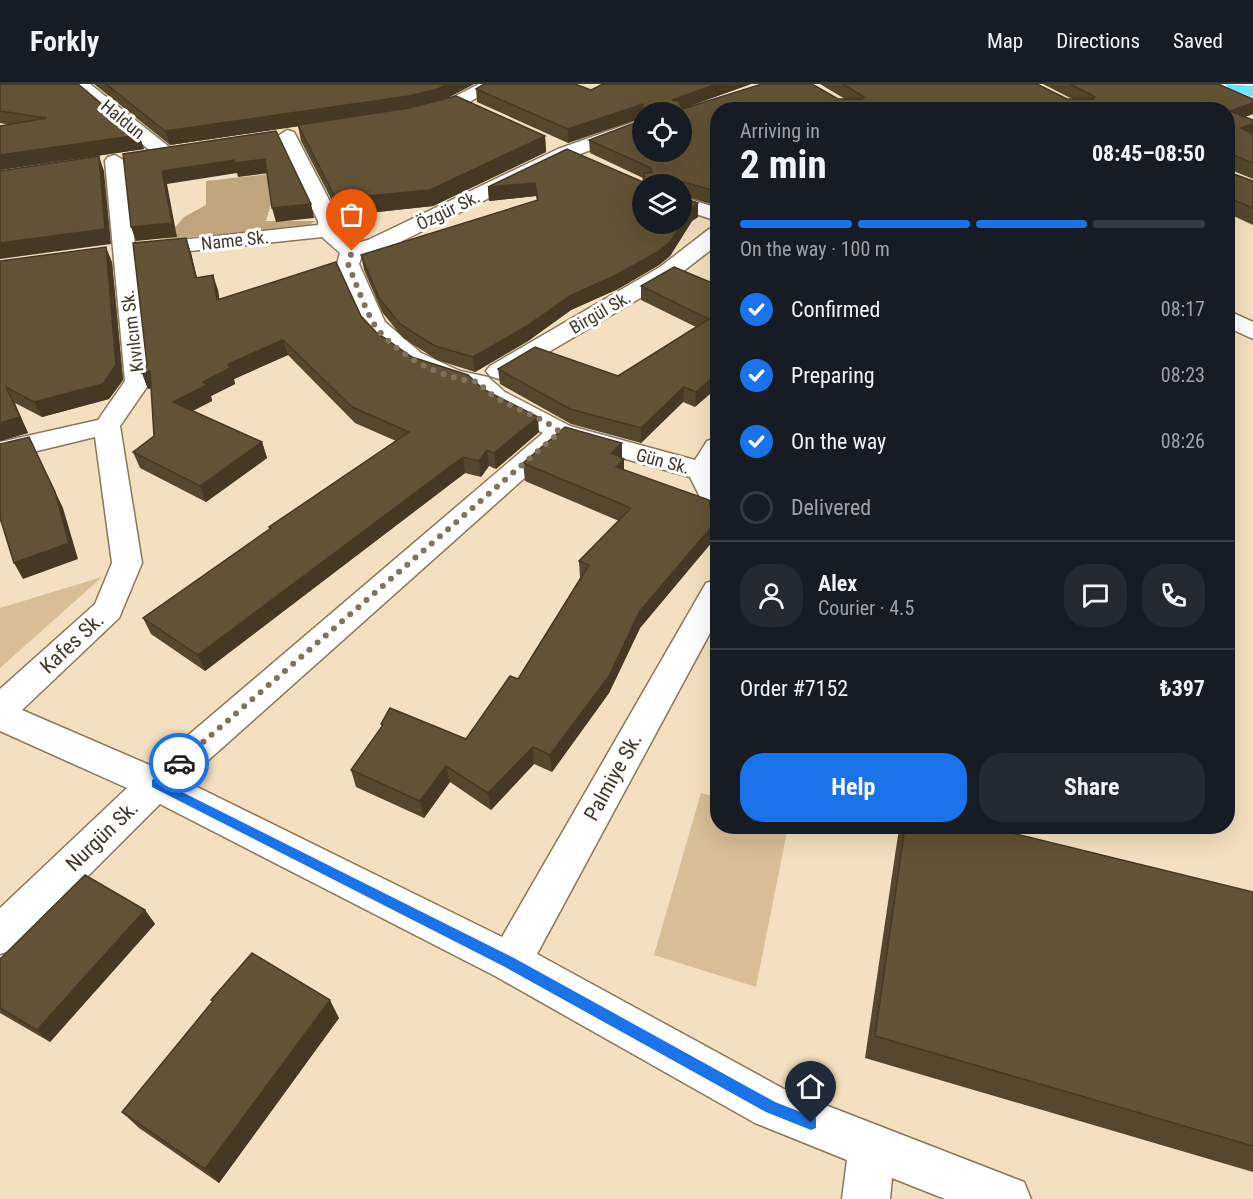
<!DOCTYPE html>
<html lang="en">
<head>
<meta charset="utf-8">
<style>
  body { margin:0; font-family:"Roboto Condensed",sans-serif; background:#242831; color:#f1f3f6; height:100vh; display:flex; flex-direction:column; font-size:22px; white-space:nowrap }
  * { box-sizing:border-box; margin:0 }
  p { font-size:20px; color:#9ea1a6 }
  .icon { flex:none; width:33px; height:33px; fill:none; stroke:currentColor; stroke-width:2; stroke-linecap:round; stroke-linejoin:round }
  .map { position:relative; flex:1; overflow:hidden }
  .details { position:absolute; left:710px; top:18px; width:525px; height:732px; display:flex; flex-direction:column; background:#171b24; border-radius:24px; box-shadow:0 6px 24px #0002 }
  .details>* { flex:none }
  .fabs { position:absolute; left:632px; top:18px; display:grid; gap:12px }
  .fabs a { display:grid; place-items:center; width:60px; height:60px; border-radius:50%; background:#171b24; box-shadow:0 6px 24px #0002; font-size:30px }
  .pin { position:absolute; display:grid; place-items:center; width:51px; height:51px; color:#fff; margin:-62px -26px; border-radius:50% 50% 50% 0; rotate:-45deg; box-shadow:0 0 6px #0007 }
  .pin .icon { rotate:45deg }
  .courier { position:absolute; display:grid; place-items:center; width:60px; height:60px; margin:-30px; border:4px solid #1a73e8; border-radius:50%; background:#fff; color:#222; box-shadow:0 2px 8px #0007 }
  .summary em { font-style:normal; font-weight:700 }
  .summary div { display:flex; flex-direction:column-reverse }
  .summary { display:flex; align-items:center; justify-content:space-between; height:102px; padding:0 30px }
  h1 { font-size:39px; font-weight:700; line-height:45px }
  .bar { display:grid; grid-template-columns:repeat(4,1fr); gap:9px 6px; align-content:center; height:72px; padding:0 30px }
  .bar i { height:8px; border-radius:4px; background:#363941 }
  .bar .active { background:#1a73e8 }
  .bar p { grid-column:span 4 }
  .line { display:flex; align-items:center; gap:15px; padding:0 30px; border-top:2px solid #363941 }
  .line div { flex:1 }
  .round { display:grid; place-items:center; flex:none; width:63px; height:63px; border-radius:24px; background:#242831 }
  ol { padding:0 30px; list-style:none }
  li { display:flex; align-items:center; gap:18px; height:66px }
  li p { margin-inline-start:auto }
  li .icon { padding:6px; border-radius:50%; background:#1a73e8; color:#fff; stroke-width:4 }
  li:last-child { color:#9ea1a6 }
  li i { width:33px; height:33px; border:3px solid #363941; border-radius:50% }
  .button { display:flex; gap:12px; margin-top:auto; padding:12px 30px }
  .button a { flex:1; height:69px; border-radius:24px; background:#1a73e8; color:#fff; font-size:24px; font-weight:700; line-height:69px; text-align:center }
  .button a+a { background:#242831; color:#f1f3f6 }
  header { display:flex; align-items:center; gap:36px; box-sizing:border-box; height:84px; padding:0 30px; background:#171b24; border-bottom:2px solid #363941 }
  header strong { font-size:28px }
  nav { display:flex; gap:33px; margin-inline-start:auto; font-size:21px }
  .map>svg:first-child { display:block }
</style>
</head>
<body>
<header>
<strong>Forkly</strong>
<nav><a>Map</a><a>Directions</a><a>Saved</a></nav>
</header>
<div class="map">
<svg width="1253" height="1115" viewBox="0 0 1253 1115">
  <rect width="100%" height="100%" fill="#f3e0c0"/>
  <path fill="#d7be95" d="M102,493L0,584V524Z
    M701,709L717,713V742L788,743L756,903L654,871Z"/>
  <path fill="#bea57c" d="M287,88L304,115L271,120L266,137H316L304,144L165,155L184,133L206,121V97Z"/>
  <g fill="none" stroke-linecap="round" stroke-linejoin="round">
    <defs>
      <path id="minor" d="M70,0H90L173,66L176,70L173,74H159Z
        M479,0H501L452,28L422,35L413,30L416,26L440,20Z
        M642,35V47L572,73L384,166L362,171L359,180L385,238L421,269L460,287L488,293L505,308L570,342L695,376L707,357L717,354V430L707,427L690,393L565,358L185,697L502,853L706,499L717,496V536L537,870L784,1005L1024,1098L1031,1115H945L892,1094L890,1115H842L847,1076L755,1039L495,892L160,720L15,865L0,870V824L127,704L0,647V605L95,520L112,479L95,353L0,376V358L98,336L125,297L105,77L108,73L115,71L125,77L135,161L318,141V137L278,52L287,46L294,48L340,137L338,144L356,159L368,156L558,65ZM322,153L340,169L337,180L354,224L366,246L380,262L416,287L443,298L471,305L486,319L543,349L152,682L22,626L119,534L142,479L120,342L151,297L136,170L143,172Z
        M681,112L717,124V137L681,125Z
        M717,144V161L676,193L508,292L499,295L490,292L486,287L490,282L660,183L709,145Z
        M1227,226L1253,238V255L1227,243Z"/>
      <path id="trunk" d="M1225,0L1253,2V13L1228,4Z"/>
    </defs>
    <use href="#minor" stroke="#89775a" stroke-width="3"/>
    <use href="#trunk" stroke="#fff" stroke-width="3"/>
    <use href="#minor" fill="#fff" fill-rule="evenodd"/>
    <use href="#trunk" fill="#6ae7fa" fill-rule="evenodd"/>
  </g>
  <path fill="#54472e" d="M0,0L139,51L144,65L0,86V42L10,41L0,39Z
    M94,0H474L446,15L545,52L546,68L433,122L340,132L301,57L298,42L170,61Z
    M603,0H751L682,25L845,15L820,0H1037L1067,15H1072L1043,0H1218L1253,15V30L1245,33L1253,36V95L1231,86V89L1253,97V141L1227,129V26H717V119L714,121L681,111V100H642L698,133L692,137L670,172L659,181L618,205L571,226L528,257L475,288L437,276L403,254L382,228L364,186L361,171L537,117L536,112L489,117L488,103L643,98V94L590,69L589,56L681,68L642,28L568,59L477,18L476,5L591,6Z
    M186,154L191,169L197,194L218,206L219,215L361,232L376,248L412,273L483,305L539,348L496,385L489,382L481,393L465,389L205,587L151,550L143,534L270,446L269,443L396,357L355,339L288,271L234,295L235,300L211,312L212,317L192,327L262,358L267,374L206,418L140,384L133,368L154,352L151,304L148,305L142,289L147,281Z
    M0,177L112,178L123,296L109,315L42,333L15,319L28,349L0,357Z
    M717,201L695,323L683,318L641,359L571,340L500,300L498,285L618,292L696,243L641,216V202Z
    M622,359V374L624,386L712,458L640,544L609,609L552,688L534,680L491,726L450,698L424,734L356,703L351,686L382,643L381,640L466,655L518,595L580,494L579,477L619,437L525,397L523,379Z
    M901,742H983L1253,808V1088L865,974L898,751Z
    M145,826L155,840L50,958L0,929V875Z
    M211,916L339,934L219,1099L139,1044L122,1028L213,918Z"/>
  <path fill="#453926" d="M447,0H474L439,18L411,26L170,61L165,47Z
    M717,0H751L672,28V16Z
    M1253,19V30L1227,39L1230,27Z
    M643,20V28H642V34L568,59V45Z
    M1253,40V52L1241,44Z
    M139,51L144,65L0,86V71Z
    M545,52L546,68L433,122L340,132L336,115Z
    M99,72L104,87L111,160L0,175V159Z
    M265,75L269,89L238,93L237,89L167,100L177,153L136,157L131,143L162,87L234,76Z
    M535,99L536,112L489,117L488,103Z
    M717,106V119L714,121L715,107Z
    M698,119V133L692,137L670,172L659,181L618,205L571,226L528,257L475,288L473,273Z
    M311,120L314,134L276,138L272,124Z
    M186,154L191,169L201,210L196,194Z
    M106,163L112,178L123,296L109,315L42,333L34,318Z
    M213,191L218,206L222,231L217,216Z
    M283,256L288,271L234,295L235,300L211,312L212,317L179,334L173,318L228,280Z
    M150,287L156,303L148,305L142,289Z
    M717,290V304L695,323L696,308Z
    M6,303L28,349L0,357V339Z
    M684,303L683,318L641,359V344Z
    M538,333L539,348L496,385L494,369Z
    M29,353L63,424L78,475L23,495L14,479Z
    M262,358L267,374L206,418L200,402Z
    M622,359V376L611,369Z
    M487,366L489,382L481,393L479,377Z
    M463,373L465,389L205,587L198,571Z
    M624,375V393L616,383Z
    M714,440L712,458L640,544L609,609L552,688L550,671L640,527Z
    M533,663L534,680L491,726L488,709Z
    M446,682L450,698L424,734L420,717Z
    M145,826L155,840L50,958L37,946Z
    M330,916L339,934L219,1099L205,1085Z"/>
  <path fill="#625236" stroke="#453926" stroke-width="1.5" d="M0,0H78L139,51L0,71V42L47,34L0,27Z
    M106,0H447L438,5L409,12L165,47Z
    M484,0H575L591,6L603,0H717L672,16L679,17L682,25L762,0H812L838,15H862L864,13L843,0H1037L1067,15H1093L1095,13L1070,0H1218L1253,15V19L1230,27L1253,36V40L1241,44L1253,50V79L1233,71L1230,74L1231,89L1253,97V124L1227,113V26H717V106L715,107L680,97V100H642V140H681V113L698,119L693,123L670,158L659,167L618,190L570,212L527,242L473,273L435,262L400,240L379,214L361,171L538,116L535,99L488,103L567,65L643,98L644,89L652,88L651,84L589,56L642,36V68H681V28H643V20L568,45L476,5Z
    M456,12L545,52L430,106L336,115L298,41L409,24Z
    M276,47L311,120L272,124L265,75L235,79L234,76L162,87L172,139L131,143L123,70Z
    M99,72L105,145L0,159V87Z
    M186,154L196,194L213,191L217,216L336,178L361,232L376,248L412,273L468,291L483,305L538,333L494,369L487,366L479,377L463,373L198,571L143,534L271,444L269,443L409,348L352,323L283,256L228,280L230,284L203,298L207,301L173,318L262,358L200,402L133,368L154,352L150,287L142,289L147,281L133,159Z
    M106,163L116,281L103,300L34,318L6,303L20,333L0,339V177Z
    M674,183L717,201V290L696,308L684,303L641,344L570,325L498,285L535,263L618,292L709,235L641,202Z
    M565,343L622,359L611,369L624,375L616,383L709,416L714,440L640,527L609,592L550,671L533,663L488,709L446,682L420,717L351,686L383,641L381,640L390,624L466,655L510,592L518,595L589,481L579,477L631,424L523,379Z
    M29,353L55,408L69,459L14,479L2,440L0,435V360Z
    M905,742H983L1253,808V1062L875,952Z
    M85,791L145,826L37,946L0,924V875Z
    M252,869L330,916L205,1085L122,1028L213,917L211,916Z"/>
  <path fill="#1a73e8" d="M179,675L183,676V683L164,699L514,874L775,1018L816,1034V1044L811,1046L766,1028L505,883L152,703V696Z"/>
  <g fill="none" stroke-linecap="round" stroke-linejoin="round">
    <path stroke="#7f7360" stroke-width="6" stroke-dasharray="0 10.8" d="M179,679L560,348C537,328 496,322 479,298C443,295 403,275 379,247C368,235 355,196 348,180L352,167"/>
  </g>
  <g text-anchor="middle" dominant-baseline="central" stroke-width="6" stroke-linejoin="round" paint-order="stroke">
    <g font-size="18" fill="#41392c" stroke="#fff">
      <text transform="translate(123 35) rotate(39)">Haldun</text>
      <text transform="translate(448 126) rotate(-26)">Özgür Sk.</text>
      <text transform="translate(235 156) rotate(-6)">Name Sk.</text>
      <text transform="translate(600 228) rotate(-30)">Birgül Sk.</text>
      <text transform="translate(132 247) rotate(-97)">Kıvılcım Sk.</text>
      <text transform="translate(663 377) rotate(15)">Gün Sk.</text>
    </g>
    <g font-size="21" fill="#41392c" stroke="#fff">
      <text transform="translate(72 559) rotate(-43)">Kafes Sk.</text>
      <text transform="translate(613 693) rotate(-61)">Palmiye Sk.</text>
      <text transform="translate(102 752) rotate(-44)">Nurgün Sk.</text>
    </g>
  </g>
</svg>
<div class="fabs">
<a><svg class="icon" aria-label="locate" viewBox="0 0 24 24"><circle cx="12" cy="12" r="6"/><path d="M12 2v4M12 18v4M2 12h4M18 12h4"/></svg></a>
<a><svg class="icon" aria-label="layers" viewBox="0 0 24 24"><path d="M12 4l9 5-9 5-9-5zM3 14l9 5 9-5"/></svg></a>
</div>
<div class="pin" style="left:352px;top:167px;background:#ea580c"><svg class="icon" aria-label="bag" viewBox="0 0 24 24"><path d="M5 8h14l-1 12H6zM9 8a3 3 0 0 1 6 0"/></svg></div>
<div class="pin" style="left:811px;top:1039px;background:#1f2937"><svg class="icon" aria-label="home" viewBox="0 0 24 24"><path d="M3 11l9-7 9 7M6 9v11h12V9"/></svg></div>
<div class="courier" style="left:179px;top:679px"><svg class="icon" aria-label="car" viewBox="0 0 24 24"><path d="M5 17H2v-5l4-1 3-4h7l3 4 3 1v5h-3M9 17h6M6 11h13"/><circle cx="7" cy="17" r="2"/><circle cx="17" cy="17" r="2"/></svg></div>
<section class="details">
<div class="summary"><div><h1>2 min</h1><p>Arriving in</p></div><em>08:45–08:50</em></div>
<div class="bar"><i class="active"></i><i class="active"></i><i class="active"></i><i></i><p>On the way · 100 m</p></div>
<ol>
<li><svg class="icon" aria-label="check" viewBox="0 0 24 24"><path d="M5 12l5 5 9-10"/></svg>Confirmed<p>08:17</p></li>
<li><svg class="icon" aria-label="check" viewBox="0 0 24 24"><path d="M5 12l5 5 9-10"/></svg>Preparing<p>08:23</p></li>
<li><svg class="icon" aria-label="check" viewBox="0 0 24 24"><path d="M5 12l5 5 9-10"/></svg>On the way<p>08:26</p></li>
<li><i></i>Delivered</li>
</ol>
<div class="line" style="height:108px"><a class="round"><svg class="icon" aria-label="person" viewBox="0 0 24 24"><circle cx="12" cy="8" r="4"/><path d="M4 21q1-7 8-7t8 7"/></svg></a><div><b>Alex</b><p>Courier · 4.5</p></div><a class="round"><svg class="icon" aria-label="chat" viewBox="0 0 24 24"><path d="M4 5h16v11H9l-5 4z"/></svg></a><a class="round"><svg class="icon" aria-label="phone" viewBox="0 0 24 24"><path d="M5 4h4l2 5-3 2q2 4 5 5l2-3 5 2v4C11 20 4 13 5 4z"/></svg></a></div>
<div class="line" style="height:78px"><div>Order #7152</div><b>₺397</b></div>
<div class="button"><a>Help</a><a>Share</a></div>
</section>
</div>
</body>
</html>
